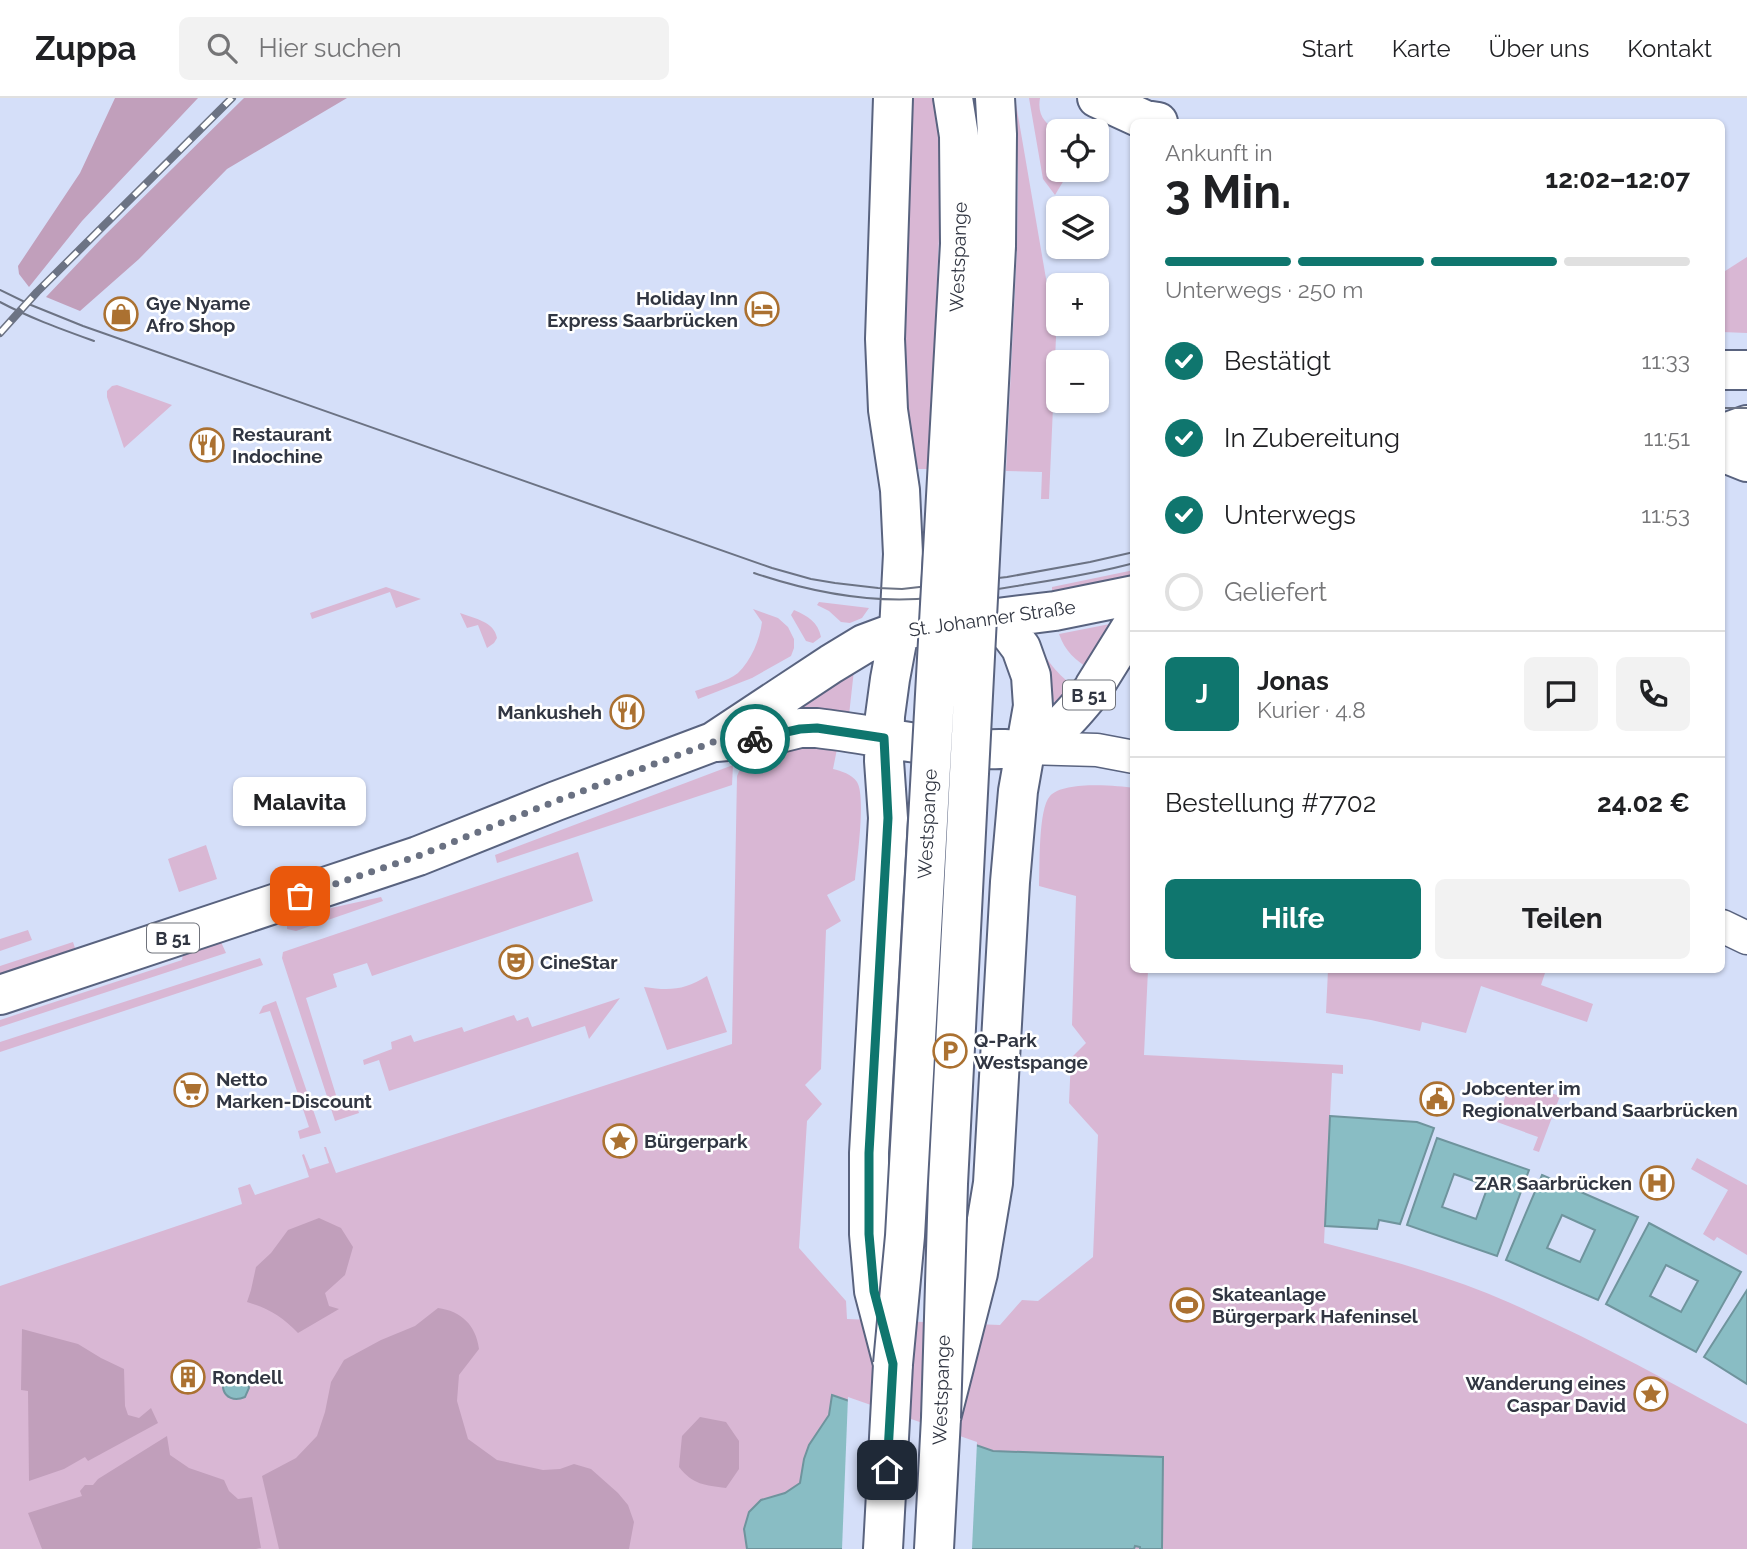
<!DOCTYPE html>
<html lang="de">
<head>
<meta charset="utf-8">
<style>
  body { margin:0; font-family:Raleway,sans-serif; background:#f2f2f2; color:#202124; height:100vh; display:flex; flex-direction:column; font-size:26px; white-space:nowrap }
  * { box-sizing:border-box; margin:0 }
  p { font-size:23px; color:#757577 }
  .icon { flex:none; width:38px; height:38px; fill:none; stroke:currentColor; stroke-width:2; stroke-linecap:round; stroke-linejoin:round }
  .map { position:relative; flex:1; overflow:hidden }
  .side { position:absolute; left:1130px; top:21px; width:595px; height:854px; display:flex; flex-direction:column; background:#fff; border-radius:10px; box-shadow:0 2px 5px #0004 }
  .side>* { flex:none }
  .buttons { position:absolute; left:1046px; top:21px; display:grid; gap:14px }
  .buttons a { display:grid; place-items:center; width:63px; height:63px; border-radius:10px; background:#fff; box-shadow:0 2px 5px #0004; font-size:35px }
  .pin { position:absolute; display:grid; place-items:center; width:60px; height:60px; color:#fff; margin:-30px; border-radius:14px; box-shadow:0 4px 10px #0006 }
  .courier { position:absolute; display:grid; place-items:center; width:70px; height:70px; margin:-35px; border:5px solid #0f766e; border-radius:50%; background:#fff; color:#222; box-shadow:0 2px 9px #0007 }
  .bubble { position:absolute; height:49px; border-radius:10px; background:#fff; box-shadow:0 2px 5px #0004; font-size:23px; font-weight:700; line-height:49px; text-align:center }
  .head em { font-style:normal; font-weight:700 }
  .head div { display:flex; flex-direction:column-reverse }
  .head { display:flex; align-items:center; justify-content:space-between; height:119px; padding:0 35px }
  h1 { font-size:46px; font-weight:700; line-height:52px }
  .bar { display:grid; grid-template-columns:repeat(4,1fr); gap:10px 7px; align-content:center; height:84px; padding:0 35px }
  .bar i { height:9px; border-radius:5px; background:#e0e0e0 }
  .bar .active { background:#0f766e }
  .bar p { grid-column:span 4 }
  .line { display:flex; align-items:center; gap:18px; padding:0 35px; border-top:2px solid #e0e0e0 }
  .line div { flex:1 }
  .round { display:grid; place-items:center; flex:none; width:74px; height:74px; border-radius:10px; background:#f2f2f2 }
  ol { padding:0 35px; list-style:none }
  li { display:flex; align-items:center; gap:21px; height:77px }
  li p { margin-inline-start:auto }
  li .icon { padding:7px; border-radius:50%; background:#0f766e; color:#fff; stroke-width:4 }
  li:last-child { color:#757577 }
  li i { width:38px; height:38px; border:4px solid #e0e0e0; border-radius:50% }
  .cta { display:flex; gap:14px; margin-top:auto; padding:14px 35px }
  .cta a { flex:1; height:80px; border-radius:10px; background:#0f766e; color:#fff; font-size:28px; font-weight:700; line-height:80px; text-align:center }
  .cta a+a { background:#f2f2f2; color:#202124 }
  header { display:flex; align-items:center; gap:42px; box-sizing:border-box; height:98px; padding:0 35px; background:#fff; border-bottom:2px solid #e0e0e0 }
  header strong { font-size:33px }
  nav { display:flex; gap:38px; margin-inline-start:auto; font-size:24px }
  .search { width:490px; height:63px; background:#f2f2f2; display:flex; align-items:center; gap:18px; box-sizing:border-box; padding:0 24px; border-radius:10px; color:#757577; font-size:26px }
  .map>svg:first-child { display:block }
</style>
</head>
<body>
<header>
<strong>Zuppa</strong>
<div class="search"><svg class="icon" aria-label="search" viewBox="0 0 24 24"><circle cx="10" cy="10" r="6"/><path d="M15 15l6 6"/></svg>Hier suchen</div>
<nav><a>Start</a><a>Karte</a><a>Über uns</a><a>Kontakt</a></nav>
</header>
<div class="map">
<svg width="1747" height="1451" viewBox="0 0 1747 1451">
  <rect width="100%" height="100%" fill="#d5dff9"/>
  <path fill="#d9b7d4" d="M907,0H937L942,78L928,371H914L902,289Z
    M1015,0L1056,239L1049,401H1041L1042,374L1006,373L1017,149L1018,76Z
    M1029,0H1040C1037,17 1045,26 1059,34V72H1070L1055,97L1043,81Z
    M1747,159V235L1722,234V175Z
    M117,287L172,307L124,350L107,299V293L112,288Z
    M1134,472V481L1052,500V489Z
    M386,489L421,501L396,510L390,494L312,521L310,515Z
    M819,504L869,510L862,520L850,525L841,524L829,513L817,507Z
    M753,511L778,520L788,529L794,541V550L791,558L752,580L698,601L695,593C709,588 726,584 738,575C751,563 760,541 762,524Z
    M794,512C808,518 818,524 821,539L813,545L806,543L791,517Z
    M460,515C475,521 494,523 497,540L494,545L487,550L478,527L467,530Z
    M1115,525L1091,572C1075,562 1065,553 1059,536Z
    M1035,540C1047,563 1056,576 1078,591L1055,606L1045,581Z
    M855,563L849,617L796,615L794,605Z
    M803,643L838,646L833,671C841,673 852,676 857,684C866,698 857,762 855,782L827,797L841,823L826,832L821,971L805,987L822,1006L807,1023L799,1150L846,1203L847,1221L1000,1227L1022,1202L1038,1203L1093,1159L1098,1037L1069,1005L1071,960L1086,945L1072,927L1076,798L1039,788C1040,769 1038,711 1050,698C1063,683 1115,687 1134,690V872H1148L1144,957L1343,967V976L1332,975L1324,1145C1386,1161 1449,1178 1508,1204C1590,1240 1669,1283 1747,1326V1451H0V1188L242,1106L238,1090L250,1086L255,1097L309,1079L302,1057L304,1056L310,1071L329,1065L324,1049H326L336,1075L732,946L737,678L742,667L753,657Z
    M733,667L732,687L497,765L495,757Z
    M206,747L217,781L179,794L168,761Z
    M578,754L593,803L372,878L367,865L333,876L337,889L306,900L340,1010L356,1006L359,1015L335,1023L282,860L283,854Z
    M381,799L383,803L296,833L287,831V826L292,821L331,810Z
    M28,832L32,842L0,853V841Z
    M73,844L75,850L50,861L0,878V868Z
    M221,844L226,855L0,929V922L182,862L183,856Z
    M260,860L263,867L0,954V944Z
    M1328,872H1535L1545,875L1541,887L1593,906L1587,924L1481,888L1466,935L1422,924L1420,933L1371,922L1326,915Z
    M707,878L727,934L667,952L644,889C670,893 685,892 707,878Z
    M620,900L589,941L585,928L389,993L379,962L364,967L363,962L392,951L391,944L411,937L414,944L462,929L464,934L514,917L517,923L528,919L532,929Z
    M276,903L321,1035L300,1041L298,1033L309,1029L270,913L259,916L263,908Z
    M1529,988L1560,998L1539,1054L1533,1052L1538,1039L1497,1024L1508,990L1526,996Z
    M1697,1060L1747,1087V1157L1717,1139L1714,1143L1703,1136L1728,1092L1691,1071Z"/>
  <path fill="#c19fbb" d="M115,0H198L82,123L29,189L19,176L18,168L80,75Z
    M244,0H347L227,71L139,161L80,213L46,199L102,140Z
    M319,1120L341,1130L353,1149L345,1177L325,1195L329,1208L339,1211L298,1235C283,1219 268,1210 247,1204L251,1192L256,1169L271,1155L288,1132Z
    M438,1210C461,1213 476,1227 479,1251L459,1277L457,1303L468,1341L497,1362L543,1372L560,1371L574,1366L591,1371L618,1395L628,1407L634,1424L629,1451H279L262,1378L296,1360L317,1338L325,1314L331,1284L344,1262L381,1242L415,1228Z
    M22,1231L78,1246L101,1260L124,1271L125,1308L128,1317L139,1320L151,1310L158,1325L88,1363L85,1359L64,1371L29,1383L28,1293L21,1292Z
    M700,1319L726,1324L739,1343V1371L726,1390C705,1387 693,1387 679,1369L682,1338Z
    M167,1338L170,1357L189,1370L224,1382L229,1393L238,1401L252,1399L261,1450L256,1451H42L28,1415L82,1398L80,1393L85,1387H93L98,1381Z"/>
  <path fill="#89bdc4" stroke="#6f949d" stroke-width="2" fill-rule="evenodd" d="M1330,1018L1417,1024L1434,1030L1400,1126L1379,1122L1377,1131L1325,1128Z
    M1437,1040L1529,1072L1497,1158L1407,1127ZM1454,1076L1488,1088L1476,1121L1442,1109Z
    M1542,1077L1638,1119L1598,1202L1506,1162ZM1562,1117L1595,1132L1580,1164L1547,1150Z
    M1649,1125L1741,1174L1696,1254L1606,1206ZM1666,1167L1698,1183L1681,1214L1650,1198Z
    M1747,1192V1286L1704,1259Z
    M238,1275L247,1280L249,1290L245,1299C222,1309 213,1278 238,1275Z
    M832,1297L993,1353L1163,1359L1162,1451H1140V1449L1135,1448L1134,1451H747L744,1431L749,1414L761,1402L785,1395L800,1385L804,1361L809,1347L829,1317Z"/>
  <path fill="#d5dff9" d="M848,1299L977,1344L972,1451H842Z"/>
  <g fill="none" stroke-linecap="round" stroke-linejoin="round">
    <defs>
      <path id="tertiary" d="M1026,650L1097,652L1134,659
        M1722,828L1747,840"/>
      <path id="primary" d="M953,0L959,38L960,146
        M995,0L997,36L996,148
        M1097,0L1145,22L1158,24
        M1722,272H1747
        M1722,336L1747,327
        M1722,354L1747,364
        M716,644L760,640L800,630H817C878,637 938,653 1000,651C1008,651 1019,652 1027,649C1056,639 1076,612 1095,589H1094L1130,531L1134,527
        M0,897L418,758L556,703L713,644L831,566L864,546L899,533L945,524L981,522L1055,513L1134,497
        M883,1451L893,1266L874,1193L869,1136V1055L888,720L884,663L885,618L890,581L899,533L903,456L900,392L888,312L885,241L893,0
        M934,1451L941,1320L978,1175L993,1085L1010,784L1018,693L1033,608L1031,578L1021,550L1009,534L981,522"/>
    </defs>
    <use href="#tertiary" stroke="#59637f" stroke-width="35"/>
    <use href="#primary" stroke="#59637f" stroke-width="42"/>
    <use href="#tertiary" stroke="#fff" stroke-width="32"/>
    <use href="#primary" stroke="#fff" stroke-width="38"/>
    <path stroke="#6c7384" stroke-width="2" d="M0,192L31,207L83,228L772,470L811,481L835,485L878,490L902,491L1007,479L1090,464L1134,454
      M0,204C30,220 61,231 94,243
      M1722,310H1747
      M754,475C807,493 861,504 917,501C953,499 988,493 1023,487C1060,481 1098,475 1134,465"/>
    <defs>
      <path id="rail" d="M0,235L37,194L232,0"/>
    </defs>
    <use href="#rail" stroke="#6c7384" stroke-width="8"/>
    <use href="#rail" stroke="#fff" stroke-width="5" stroke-dasharray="16" stroke-linecap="butt"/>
    <defs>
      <path id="primary-bridge" d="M893,1266L905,1138L960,146
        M941,1320L948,1086L996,148"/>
    </defs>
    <use href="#primary-bridge" stroke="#59637f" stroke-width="42" stroke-linecap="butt"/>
    <use href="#primary-bridge" stroke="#fff" stroke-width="38"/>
  </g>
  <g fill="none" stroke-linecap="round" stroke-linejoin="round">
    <path stroke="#6a7182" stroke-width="7" stroke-dasharray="0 12.6" d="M300,798L418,758L556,703L713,644L755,641"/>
    <path stroke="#0f766e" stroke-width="9" d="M755,641L800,631L817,630L884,640L888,720L869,1055V1136L874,1193L893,1266L887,1372"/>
  </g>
  <defs>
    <symbol id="hotel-ring" viewBox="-11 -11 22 22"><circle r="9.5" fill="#fff" stroke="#ab7131" stroke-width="1.5"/><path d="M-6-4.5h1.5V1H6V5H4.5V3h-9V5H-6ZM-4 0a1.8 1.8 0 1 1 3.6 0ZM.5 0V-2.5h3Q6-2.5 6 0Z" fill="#ab7131"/></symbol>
    <symbol id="shop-ring" viewBox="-11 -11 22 22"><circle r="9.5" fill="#fff" stroke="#ab7131" stroke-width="1.5"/><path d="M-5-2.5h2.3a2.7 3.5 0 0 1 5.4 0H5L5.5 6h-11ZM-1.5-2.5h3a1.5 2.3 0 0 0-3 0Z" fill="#ab7131"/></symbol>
    <symbol id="restaurant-ring" viewBox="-11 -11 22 22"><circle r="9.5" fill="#fff" stroke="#ab7131" stroke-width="1.5"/><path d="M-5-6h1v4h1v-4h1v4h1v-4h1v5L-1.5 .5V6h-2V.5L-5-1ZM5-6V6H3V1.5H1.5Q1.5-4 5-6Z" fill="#ab7131"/></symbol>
    <symbol id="theatre-ring" viewBox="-11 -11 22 22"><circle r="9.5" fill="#fff" stroke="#ab7131" stroke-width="1.5"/><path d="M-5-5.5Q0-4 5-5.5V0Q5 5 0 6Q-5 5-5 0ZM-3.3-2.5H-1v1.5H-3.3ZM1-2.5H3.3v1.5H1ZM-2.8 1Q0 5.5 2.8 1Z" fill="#ab7131"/></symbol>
    <symbol id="parking-ring" viewBox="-11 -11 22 22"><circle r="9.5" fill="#fff" stroke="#ab7131" stroke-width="1.5"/><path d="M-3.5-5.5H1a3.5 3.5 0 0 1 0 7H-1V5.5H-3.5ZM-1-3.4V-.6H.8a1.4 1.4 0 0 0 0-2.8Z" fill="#ab7131"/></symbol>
    <symbol id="supermarket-ring" viewBox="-11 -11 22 22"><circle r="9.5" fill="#fff" stroke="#ab7131" stroke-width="1.5"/><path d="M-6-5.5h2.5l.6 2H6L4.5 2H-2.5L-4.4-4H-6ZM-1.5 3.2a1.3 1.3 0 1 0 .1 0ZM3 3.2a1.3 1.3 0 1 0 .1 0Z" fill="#ab7131"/></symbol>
    <symbol id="civic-ring" viewBox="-11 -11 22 22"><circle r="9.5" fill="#fff" stroke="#ab7131" stroke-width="1.5"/><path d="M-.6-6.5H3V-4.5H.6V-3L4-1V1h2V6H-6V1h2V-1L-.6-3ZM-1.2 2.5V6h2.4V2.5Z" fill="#ab7131"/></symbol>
    <symbol id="sight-ring" viewBox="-11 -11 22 22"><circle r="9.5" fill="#fff" stroke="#ab7131" stroke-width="1.5"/><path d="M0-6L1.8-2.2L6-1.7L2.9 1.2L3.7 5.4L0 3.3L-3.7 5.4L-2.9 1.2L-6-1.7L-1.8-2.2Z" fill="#ab7131"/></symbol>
    <symbol id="hospital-ring" viewBox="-11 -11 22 22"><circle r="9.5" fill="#fff" stroke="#ab7131" stroke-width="1.5"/><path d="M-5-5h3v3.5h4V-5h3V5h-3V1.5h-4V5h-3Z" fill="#ab7131"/></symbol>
    <symbol id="stadium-ring" viewBox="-11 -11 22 22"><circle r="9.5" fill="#fff" stroke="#ab7131" stroke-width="1.5"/><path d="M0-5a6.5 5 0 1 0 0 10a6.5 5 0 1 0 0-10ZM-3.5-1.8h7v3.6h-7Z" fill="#ab7131"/></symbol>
    <symbol id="building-ring" viewBox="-11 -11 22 22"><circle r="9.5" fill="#fff" stroke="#ab7131" stroke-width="1.5"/><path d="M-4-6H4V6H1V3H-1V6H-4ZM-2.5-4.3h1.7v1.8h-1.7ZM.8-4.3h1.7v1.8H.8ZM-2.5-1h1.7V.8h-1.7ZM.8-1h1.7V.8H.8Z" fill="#ab7131"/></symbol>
  </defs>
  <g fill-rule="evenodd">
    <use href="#hotel-ring" x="743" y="192" width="38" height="38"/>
    <use href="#shop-ring" x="102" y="197" width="38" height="38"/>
    <use href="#restaurant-ring" x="188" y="328" width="38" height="38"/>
    <use href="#restaurant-ring" x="608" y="595" width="38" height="38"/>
    <use href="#theatre-ring" x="497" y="845" width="38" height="38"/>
    <use href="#parking-ring" x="931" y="934" width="38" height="38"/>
    <use href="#supermarket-ring" x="172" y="973" width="38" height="38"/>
    <use href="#civic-ring" x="1418" y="982" width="38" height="38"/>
    <use href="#sight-ring" x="601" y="1024" width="38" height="38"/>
    <use href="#hospital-ring" x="1638" y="1066" width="38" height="38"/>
    <use href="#stadium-ring" x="1168" y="1188" width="38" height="38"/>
    <use href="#building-ring" x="169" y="1260" width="38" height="38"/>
    <use href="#sight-ring" x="1632" y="1277" width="38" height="38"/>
  </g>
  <g text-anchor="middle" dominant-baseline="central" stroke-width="5" stroke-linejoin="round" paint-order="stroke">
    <g fill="#fff" stroke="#6f727b" stroke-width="2">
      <rect x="1063" y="582.5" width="52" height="29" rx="5"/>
      <rect x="147" y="825.5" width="52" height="29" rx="5"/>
    </g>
    <g font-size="18" font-weight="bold" fill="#313642">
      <text x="1089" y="597">B 51</text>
      <text x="173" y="840">B 51</text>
    </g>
    <g font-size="19" fill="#313642" stroke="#fff">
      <text transform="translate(958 159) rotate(-88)">Westspange</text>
      <text transform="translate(992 520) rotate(-8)">St. Johanner Straße</text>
      <text transform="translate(927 726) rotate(-87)">Westspange</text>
      <text transform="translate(941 1292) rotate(-88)">Westspange</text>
    </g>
    <g font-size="19" font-weight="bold" fill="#313642" stroke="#fff" text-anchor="start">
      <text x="738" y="200" text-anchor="end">Holiday Inn<tspan x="738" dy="22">Express Saarbrücken</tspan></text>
      <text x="146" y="205">Gye Nyame<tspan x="146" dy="22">Afro Shop</tspan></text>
      <text x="232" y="336">Restaurant<tspan x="232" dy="22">Indochine</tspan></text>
      <text x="602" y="614" text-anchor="end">Mankusheh</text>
      <text x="540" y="864">CineStar</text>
      <text x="974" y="942">Q-Park<tspan x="974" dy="22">Westspange</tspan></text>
      <text x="216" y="981">Netto<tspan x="216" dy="22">Marken-Discount</tspan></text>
      <text x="1462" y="990">Jobcenter im<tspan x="1462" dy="22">Regionalverband Saarbrücken</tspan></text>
      <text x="644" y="1043">Bürgerpark</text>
      <text x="1632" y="1085" text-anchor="end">ZAR Saarbrücken</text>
      <text x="1212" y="1196">Skateanlage<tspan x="1212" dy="22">Bürgerpark Hafeninsel</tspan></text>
      <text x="212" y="1279">Rondell</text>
      <text x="1626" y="1285" text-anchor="end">Wanderung eines<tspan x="1626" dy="22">Caspar David</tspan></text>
    </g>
  </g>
</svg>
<div class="buttons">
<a><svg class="icon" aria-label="locate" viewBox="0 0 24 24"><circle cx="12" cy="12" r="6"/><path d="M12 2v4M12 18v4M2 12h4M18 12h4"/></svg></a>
<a><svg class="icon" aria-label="layers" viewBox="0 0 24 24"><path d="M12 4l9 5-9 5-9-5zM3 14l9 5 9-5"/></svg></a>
<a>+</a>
<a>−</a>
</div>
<div class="pin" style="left:300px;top:798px;background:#ea580c"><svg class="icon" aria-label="bag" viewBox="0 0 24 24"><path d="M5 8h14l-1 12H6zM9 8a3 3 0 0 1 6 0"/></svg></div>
<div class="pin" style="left:887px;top:1372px;background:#1f2937"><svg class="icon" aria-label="home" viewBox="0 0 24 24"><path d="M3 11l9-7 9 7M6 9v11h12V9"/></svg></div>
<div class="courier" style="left:755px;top:641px"><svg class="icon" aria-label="bike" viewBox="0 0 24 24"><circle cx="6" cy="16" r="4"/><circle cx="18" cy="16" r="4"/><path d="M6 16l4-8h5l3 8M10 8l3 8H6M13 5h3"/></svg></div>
<div class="bubble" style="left:233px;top:679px;width:133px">Malavita</div>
<section class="side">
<div class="head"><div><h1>3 Min.</h1><p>Ankunft in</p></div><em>12:02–12:07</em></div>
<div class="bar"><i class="active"></i><i class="active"></i><i class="active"></i><i></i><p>Unterwegs · 250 m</p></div>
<ol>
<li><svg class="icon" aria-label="check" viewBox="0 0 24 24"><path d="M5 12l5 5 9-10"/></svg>Bestätigt<p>11:33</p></li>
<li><svg class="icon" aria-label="check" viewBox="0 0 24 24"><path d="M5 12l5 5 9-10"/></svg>In Zubereitung<p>11:51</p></li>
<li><svg class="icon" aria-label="check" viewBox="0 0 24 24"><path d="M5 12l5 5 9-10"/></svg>Unterwegs<p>11:53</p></li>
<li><i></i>Geliefert</li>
</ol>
<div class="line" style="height:126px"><b class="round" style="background:#0f766e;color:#fff">J</b><div><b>Jonas</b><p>Kurier · 4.8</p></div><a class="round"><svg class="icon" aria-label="chat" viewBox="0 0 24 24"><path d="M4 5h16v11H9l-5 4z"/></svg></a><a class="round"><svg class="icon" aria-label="phone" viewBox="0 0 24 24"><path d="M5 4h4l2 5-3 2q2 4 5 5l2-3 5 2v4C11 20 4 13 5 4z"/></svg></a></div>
<div class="line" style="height:91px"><div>Bestellung #7702</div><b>24.02 €</b></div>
<div class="cta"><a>Hilfe</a><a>Teilen</a></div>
</section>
</div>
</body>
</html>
